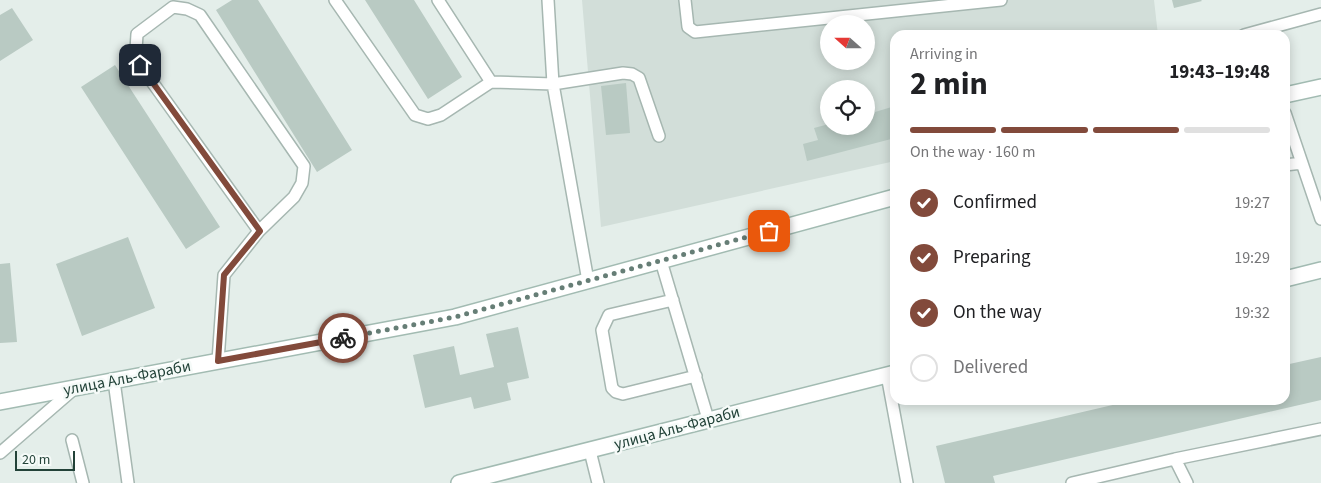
<!DOCTYPE html>
<html lang="en">
<head>
<meta charset="utf-8">
<style>
  body { margin:0; font-family:"Source Sans 3",sans-serif; background:#f6f6f6; color:#202124; height:100vh; display:flex; flex-direction:column; font-size:19px; white-space:nowrap }
  * { box-sizing:border-box; margin:0 }
  p { font-size:16px; color:#757577 }
  .icon { flex:none; width:28px; height:28px; fill:none; stroke:currentColor; stroke-width:2; stroke-linecap:round; stroke-linejoin:round }
  .map { position:relative; flex:1; overflow:hidden }
  .side { position:absolute; left:890px; top:30px; width:400px; height:375px; display:flex; flex-direction:column; background:#fff; border-radius:15px; box-shadow:0 2px 12px #0003 }
  .side>* { flex:none }
  .needle { width:32px; rotate:291deg }
  .buttons { position:absolute; left:820px; top:15px; display:grid; gap:10px }
  .buttons a { display:grid; place-items:center; width:55px; height:55px; border-radius:50%; background:#fff; box-shadow:0 2px 12px #0003; font-size:25px }
  .scale { position:absolute; left:15px; bottom:12px; width:60px; box-sizing:border-box; padding-left:5px; border:2px solid #224238; border-top:0; font-size:14px; line-height:18px; white-space:nowrap; color:#224238; -webkit-text-stroke:4px #f5faf8; paint-order:stroke }
  .pin { position:absolute; display:grid; place-items:center; width:42px; height:42px; color:#fff; margin:-21px; border-radius:10px; box-shadow:0 2px 8px #0006 }
  .courier { position:absolute; display:grid; place-items:center; width:50px; height:50px; margin:-25px; border:4px solid #824a3b; border-radius:50%; background:#fff; color:#222; box-shadow:0 1px 6px #0007 }
  .headline em { font-style:normal; font-weight:700 }
  .headline div { display:flex; flex-direction:column-reverse }
  .headline { display:flex; align-items:center; justify-content:space-between; height:85px; padding:0 20px }
  h1 { font-size:32px; font-weight:700; line-height:38px }
  .bar { display:grid; grid-template-columns:repeat(4,1fr); gap:8px 5px; align-content:center; height:60px; padding:0 20px }
  .bar i { height:6px; border-radius:4px; background:#e0e0e0 }
  .bar .current { background:#824a3b }
  .bar p { grid-column:span 4 }
  ol { padding:0 20px; list-style:none }
  li { display:flex; align-items:center; gap:15px; height:55px }
  li p { margin-inline-start:auto }
  li .icon { padding:5px; border-radius:50%; background:#824a3b; color:#fff; stroke-width:4 }
  li:last-child { color:#757577 }
  li i { width:28px; height:28px; border:2px solid #e0e0e0; border-radius:50% }
  .map>svg:first-child { display:block }
</style>
</head>
<body>
<div class="map">
<svg width="1321" height="483" viewBox="0 0 1321 483">
  <rect width="100%" height="100%" fill="#e4eeea"/>
  <path fill="#d2ded9" fill-rule="evenodd" d="M582,0H1154L1158,35H895V161L601,227ZM829,24H866V61H829ZM829,89H866V126H829Z"/>
  <path fill="#b9cac3" d="M232,0H258L352,150L317,172L216,10Z
    M365,0H414L462,77L428,99Z
    M1172,0H1201L1202,1L1174,8Z
    M12,8L33,40L0,61V15Z
    M115,65L220,227L186,249L81,87Z
    M626,83L630,133L606,135L601,86Z
    M871,98L875,112L895,106V138L807,161L803,144L818,140L814,128L829,124V126H866V100Z
    M128,237L155,308L82,336L56,264Z
    M10,263L17,342L0,343V264Z
    M518,327L529,378L507,383L511,400L474,409L471,397L425,408L413,355L454,346L460,375L494,367L486,334Z
    M1321,357V400L993,476L995,483H945L936,446L1134,400H1285V365Z"/>
  <g fill="none" stroke-linecap="round" stroke-linejoin="round">
    <defs>
      <path id="lane" d="M335,0L415,115L428,119L441,115L491,82L553,84L623,73L632,74L639,78L659,136
        M438,0L491,82
        M548,0L553,84L588,281
        M685,0L688,27L695,32L1001,0
        M1244,35L1321,14
        M1285,113L1321,219
        M1285,165L1302,163
        M661,261L708,419
        M673,300L609,315L602,330L612,388L616,392L623,394L696,376
        M218,361L224,275L259,231L294,197L302,183L304,166L200,15L187,9L173,7L137,34L136,50L140,65L259,231
        M887,375L907,483
        M114,381L128,483
        M72,440L83,483
        M590,451L598,483
        M0,453L75,388
        M1175,459L1187,483
        M1072,483L1175,459L1321,429"/>
      <path id="secondary" d="M1285,95L1321,87
        M1285,279L1321,270
        M0,402L455,317L895,197
        M459,483C605,447 749,409 895,373"/>
    </defs>
    <use href="#lane" stroke="#a6b7b1" stroke-width="14"/>
    <use href="#secondary" stroke="#a2bbb2" stroke-width="18"/>
    <use href="#lane" stroke="#fff" stroke-width="11"/>
    <use href="#secondary" stroke="#fff" stroke-width="15"/>
  </g>
  <g fill="none" stroke-linecap="round" stroke-linejoin="round">
    <path stroke="#667e76" stroke-width="5" stroke-dasharray="0 9" d="M343,338L455,317L769,231"/>
    <path stroke="#824a3b" stroke-width="6" d="M140,65L260,231L224,275L218,361L343,338"/>
  </g>
  <g text-anchor="middle" dominant-baseline="central" stroke-width="5" stroke-linejoin="round" paint-order="stroke">
    <g font-size="16" fill="#224238" stroke="#f5faf8">
      <text transform="translate(127 378) rotate(-11)">улица Аль-Фараби</text>
      <text transform="translate(677 428) rotate(-15)">улица Аль-Фараби</text>
    </g>
  </g>
</svg>
<div class="buttons">
<a><svg class="needle" viewBox="-14 -14 28 28"><path d="M0-13l5 13h-10z" fill="#e53935"/><path d="M0 13l5-13h-10z" fill="#757577"/></svg></a>
<a><svg class="icon" aria-label="locate" viewBox="0 0 24 24"><circle cx="12" cy="12" r="6"/><path d="M12 2v4M12 18v4M2 12h4M18 12h4"/></svg></a>
</div>
<div class="scale">20 m</div>
<div class="pin" style="left:769px;top:231px;background:#ea580c"><svg class="icon" aria-label="bag" viewBox="0 0 24 24"><path d="M5 8h14l-1 12H6zM9 8a3 3 0 0 1 6 0"/></svg></div>
<div class="pin" style="left:140px;top:65px;background:#1f2937"><svg class="icon" aria-label="home" viewBox="0 0 24 24"><path d="M3 11l9-7 9 7M6 9v11h12V9"/></svg></div>
<div class="courier" style="left:343px;top:338px"><svg class="icon" aria-label="bike" viewBox="0 0 24 24"><circle cx="6" cy="16" r="4"/><circle cx="18" cy="16" r="4"/><path d="M6 16l4-8h5l3 8M10 8l3 8H6M13 5h3"/></svg></div>
<section class="side">
<div class="headline"><div><h1>2 min</h1><p>Arriving in</p></div><em>19:43–19:48</em></div>
<div class="bar"><i class="current"></i><i class="current"></i><i class="current"></i><i></i><p>On the way · 160 m</p></div>
<ol>
<li><svg class="icon" aria-label="check" viewBox="0 0 24 24"><path d="M5 12l5 5 9-10"/></svg>Confirmed<p>19:27</p></li>
<li><svg class="icon" aria-label="check" viewBox="0 0 24 24"><path d="M5 12l5 5 9-10"/></svg>Preparing<p>19:29</p></li>
<li><svg class="icon" aria-label="check" viewBox="0 0 24 24"><path d="M5 12l5 5 9-10"/></svg>On the way<p>19:32</p></li>
<li><i></i>Delivered</li>
</ol>
</section>
</div>
</body>
</html>
